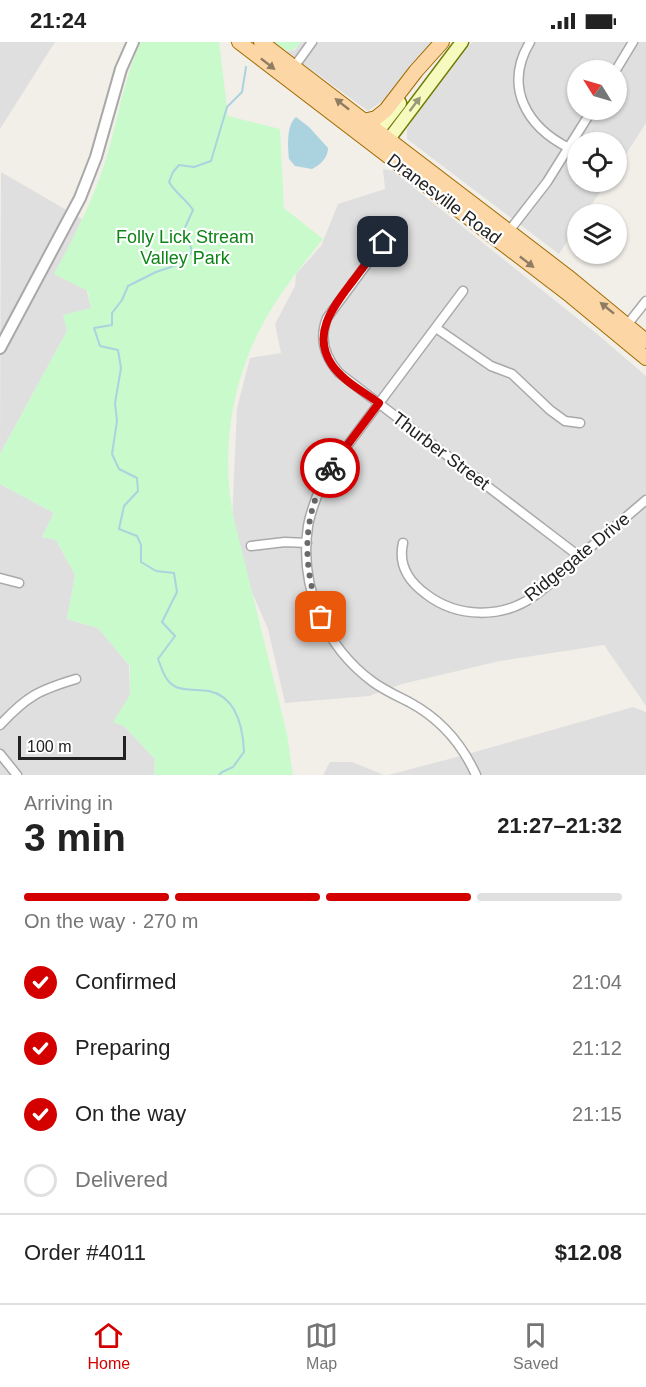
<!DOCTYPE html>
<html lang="en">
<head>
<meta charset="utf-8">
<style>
  body { margin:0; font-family:Arial,sans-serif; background:#f6f6f6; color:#222; height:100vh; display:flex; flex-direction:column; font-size:22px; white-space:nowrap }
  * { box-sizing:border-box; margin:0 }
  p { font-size:20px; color:#767676 }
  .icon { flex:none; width:33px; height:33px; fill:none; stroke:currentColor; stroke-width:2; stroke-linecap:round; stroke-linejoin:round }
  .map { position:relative; height:733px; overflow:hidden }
  .sheet { display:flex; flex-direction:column; background:#fff; flex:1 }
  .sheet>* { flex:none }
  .needle { width:39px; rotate:307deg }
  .tools { position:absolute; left:567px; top:18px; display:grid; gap:12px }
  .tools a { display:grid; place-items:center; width:60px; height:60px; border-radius:50%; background:#fff; box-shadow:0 2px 4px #0004; font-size:30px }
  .scale { position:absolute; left:18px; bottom:15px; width:108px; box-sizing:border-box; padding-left:6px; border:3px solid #222; border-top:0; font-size:16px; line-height:21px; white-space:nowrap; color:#222; -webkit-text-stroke:4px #fff; paint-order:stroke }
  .pin { position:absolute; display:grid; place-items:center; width:51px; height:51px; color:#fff; margin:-26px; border-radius:12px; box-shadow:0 3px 9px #0006 }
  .courier { position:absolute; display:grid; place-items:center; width:60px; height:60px; margin:-30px; border:4px solid #d40000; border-radius:50%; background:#fff; color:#222; box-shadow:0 2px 8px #0007 }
  .headline em { font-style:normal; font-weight:600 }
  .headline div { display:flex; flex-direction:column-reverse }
  .headline { display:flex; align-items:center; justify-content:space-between; height:102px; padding:0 24px }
  h1 { font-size:39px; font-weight:600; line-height:45px }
  .bar { display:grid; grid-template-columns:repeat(4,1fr); gap:9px 6px; align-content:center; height:72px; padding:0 24px }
  .bar i { height:8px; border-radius:4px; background:#e0e0e0 }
  .bar .current { background:#d40000 }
  .bar p { grid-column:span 4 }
  .line { display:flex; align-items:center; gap:15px; padding:0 24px; border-top:2px solid #e0e0e0 }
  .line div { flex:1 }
  ol { padding:0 24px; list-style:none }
  li { display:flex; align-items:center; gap:18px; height:66px }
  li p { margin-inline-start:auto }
  li .icon { padding:6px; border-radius:50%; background:#d40000; color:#fff; stroke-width:4 }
  li:last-child { color:#767676 }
  li i { width:33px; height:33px; border:3px solid #e0e0e0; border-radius:50% }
  .status { display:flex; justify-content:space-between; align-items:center; height:42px; padding:0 30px; background:#fff; direction:ltr }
  .status svg { height:16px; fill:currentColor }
  .tabs { display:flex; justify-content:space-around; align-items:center; height:84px; border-top:2px solid #e0e0e0; background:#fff; font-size:16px; color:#767676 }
  .tabs a { display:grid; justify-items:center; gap:3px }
  .tabs .current { color:#d40000 }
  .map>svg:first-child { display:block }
</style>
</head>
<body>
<div class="status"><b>21:24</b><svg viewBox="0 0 49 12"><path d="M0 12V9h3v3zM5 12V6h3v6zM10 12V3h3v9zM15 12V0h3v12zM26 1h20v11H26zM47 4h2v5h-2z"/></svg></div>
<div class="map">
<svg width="646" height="733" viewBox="0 0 646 733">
  <rect width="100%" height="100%" fill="#f2efe9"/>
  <path fill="#e0dfdf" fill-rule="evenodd" d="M0,0H55L0,87Z
    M301,0H434L384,58L368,69L286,9L295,8Z
    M472,0H646V81L617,126L616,100H578V140H607L585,172H578L577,184L559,212L407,97V87L413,78ZM578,28H616V68H578Z
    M383,127L393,129L597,292L646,334V664L604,603L500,619L402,642L369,654L285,661L268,587L231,502L237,366L250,316L281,311L275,282L295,244L296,232L321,204L338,162L385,147Z
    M1,130L82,177L74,194L91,266L67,289L0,412Z
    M0,442L54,471L42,495L56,498L75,533L67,577L98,586L129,623L130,653L125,685L155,717L154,733H0Z
    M633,665L646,670V733H388L457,715Z
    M330,720H352L384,733H323Z"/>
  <path fill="#c8facc" d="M141,0H219L228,74L280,87L284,166L323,197C304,221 285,244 269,271C233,331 220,404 233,473L287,692L293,733H154L155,717L125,685L113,680L130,653V624L98,586L67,577L75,533L56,498L42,495L54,471L0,442V412L67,289L63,273L91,266L88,249L54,232C75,193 96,153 108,110C119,73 124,35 141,0Z
    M274,0H301C291,13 286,9 274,0Z"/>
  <path fill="#aad3df" d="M296,75L309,85L328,106C328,116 320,123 312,127L295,124L289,117C288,104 286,84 296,75Z"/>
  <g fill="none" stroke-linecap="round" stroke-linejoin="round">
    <path stroke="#aad3df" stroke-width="2" d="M219,733L222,730L233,725L244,710C243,686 237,655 209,649C199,647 184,649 176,645C165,640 162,627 158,617L175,594L162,580L177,550L174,531L156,529L141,520V503L137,494L119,487L124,464L138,449L137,436L119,427L112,412L117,379L115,361L121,326L118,308L100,304L94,286L112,283V271L122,258L128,244L156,230L183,221L192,210L190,202L182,198V192L193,168C186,157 176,152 169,140L173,130L179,123L194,125L211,119L227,65L242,50L246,25"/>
    <defs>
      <path id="minor" d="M530,0C503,45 527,85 569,106
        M294,25L312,0
        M616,28L633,0
        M509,189L547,140L592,68
        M383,200L327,276C319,296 325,315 339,331L580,515
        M463,249L326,432C319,449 311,466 308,484C299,544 324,604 373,640C384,648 397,654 409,660C439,676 462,702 476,733
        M627,283L646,259
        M436,286L491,324L512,332L550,368L565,379L580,381
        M403,501C398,523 408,539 426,552C457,576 502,577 534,554C550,543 564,528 579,515C601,496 624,477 646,458
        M251,504L285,500L307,501
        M0,536L19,541
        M0,683C27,654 39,648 76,637
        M0,712L17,733"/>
      <path id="tertiary" d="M0,306L80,156L96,115L121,27L133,0"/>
      <path id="secondary" d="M372,97L400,61
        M383,105L462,0"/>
      <path id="primary" d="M239,0L571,254L646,316
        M261,0L567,234L646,299
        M364,79L376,76L386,68L416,29L442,0"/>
    </defs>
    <use href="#minor" stroke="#a9a9a9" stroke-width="11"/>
    <use href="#tertiary" stroke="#a9a9a9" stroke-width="14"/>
    <use href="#secondary" stroke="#707d05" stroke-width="15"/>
    <use href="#primary" stroke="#a06b00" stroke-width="16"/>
    <use href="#minor" stroke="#fff" stroke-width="8"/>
    <use href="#tertiary" stroke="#fff" stroke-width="10"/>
    <use href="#secondary" stroke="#f7fabf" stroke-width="12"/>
    <use href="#primary" stroke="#fcd6a4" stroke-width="14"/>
  </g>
  <defs><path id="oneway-solid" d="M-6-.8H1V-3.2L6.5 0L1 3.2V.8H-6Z" transform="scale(1.5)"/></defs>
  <g fill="#8f7c63">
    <use href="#oneway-solid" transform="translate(268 22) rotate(38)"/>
    <use href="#oneway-solid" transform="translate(342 62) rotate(-142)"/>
    <use href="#oneway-solid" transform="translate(527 220) rotate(38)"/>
    <use href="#oneway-solid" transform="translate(607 266) rotate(-141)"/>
  </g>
  <use fill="#979978" href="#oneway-solid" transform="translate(415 62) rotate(-53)"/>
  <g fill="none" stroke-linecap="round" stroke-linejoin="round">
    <path stroke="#6b6a68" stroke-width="6" stroke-dasharray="0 10.8" d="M321,575C302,526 301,473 330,426"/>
    <path stroke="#d40000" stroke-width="8" d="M330,426L379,361C364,350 343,339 332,323C311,292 333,265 352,240C362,227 372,213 383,200"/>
  </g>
  <g text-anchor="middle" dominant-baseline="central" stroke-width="4.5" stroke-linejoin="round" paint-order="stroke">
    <g font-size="18" fill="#222" stroke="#fff">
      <text transform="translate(444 157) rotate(37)">Dranesville Road</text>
      <text transform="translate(441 409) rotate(37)">Thurber Street</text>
      <text transform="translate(577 515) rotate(-39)">Ridgegate Drive</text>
    </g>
    <g font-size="18" fill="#0c8416" stroke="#fff">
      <text x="185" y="195">Folly Lick Stream<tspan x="185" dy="21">Valley Park</tspan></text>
    </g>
  </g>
</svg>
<div class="tools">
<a><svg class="needle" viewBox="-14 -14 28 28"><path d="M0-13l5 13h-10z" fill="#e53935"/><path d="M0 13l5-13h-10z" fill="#767676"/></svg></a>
<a><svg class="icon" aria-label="locate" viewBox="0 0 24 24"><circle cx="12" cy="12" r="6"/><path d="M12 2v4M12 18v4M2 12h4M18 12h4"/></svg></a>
<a><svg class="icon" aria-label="layers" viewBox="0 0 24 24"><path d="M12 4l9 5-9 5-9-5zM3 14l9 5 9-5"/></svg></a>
</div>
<div class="scale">100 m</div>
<div class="pin" style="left:321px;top:575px;background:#ea580c"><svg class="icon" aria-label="bag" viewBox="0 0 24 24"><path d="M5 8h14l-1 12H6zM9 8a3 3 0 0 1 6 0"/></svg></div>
<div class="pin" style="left:383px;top:200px;background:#1f2937"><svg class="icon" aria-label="home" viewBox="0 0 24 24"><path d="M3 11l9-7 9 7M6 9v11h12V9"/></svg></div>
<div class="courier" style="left:330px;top:426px"><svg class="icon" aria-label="bike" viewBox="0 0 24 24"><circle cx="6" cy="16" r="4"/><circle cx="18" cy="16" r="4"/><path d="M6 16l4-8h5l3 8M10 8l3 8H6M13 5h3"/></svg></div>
</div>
<section class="sheet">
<div class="headline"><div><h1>3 min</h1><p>Arriving in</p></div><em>21:27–21:32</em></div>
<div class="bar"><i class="current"></i><i class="current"></i><i class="current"></i><i></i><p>On the way · 270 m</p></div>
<ol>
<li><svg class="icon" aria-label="check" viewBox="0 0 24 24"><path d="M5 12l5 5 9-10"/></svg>Confirmed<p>21:04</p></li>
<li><svg class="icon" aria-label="check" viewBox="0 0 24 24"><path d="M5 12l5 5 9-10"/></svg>Preparing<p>21:12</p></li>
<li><svg class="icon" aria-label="check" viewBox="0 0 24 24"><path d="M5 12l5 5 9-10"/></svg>On the way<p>21:15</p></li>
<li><i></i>Delivered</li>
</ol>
<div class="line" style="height:78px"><div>Order #4011</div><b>$12.08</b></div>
</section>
<nav class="tabs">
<a class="current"><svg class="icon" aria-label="home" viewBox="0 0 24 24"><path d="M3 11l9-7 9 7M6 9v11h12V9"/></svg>Home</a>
<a><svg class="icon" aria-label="map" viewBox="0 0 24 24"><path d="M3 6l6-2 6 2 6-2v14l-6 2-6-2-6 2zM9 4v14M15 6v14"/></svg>Map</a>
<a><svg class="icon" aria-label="saved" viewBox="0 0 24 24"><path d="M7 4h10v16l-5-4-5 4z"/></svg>Saved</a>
</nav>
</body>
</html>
